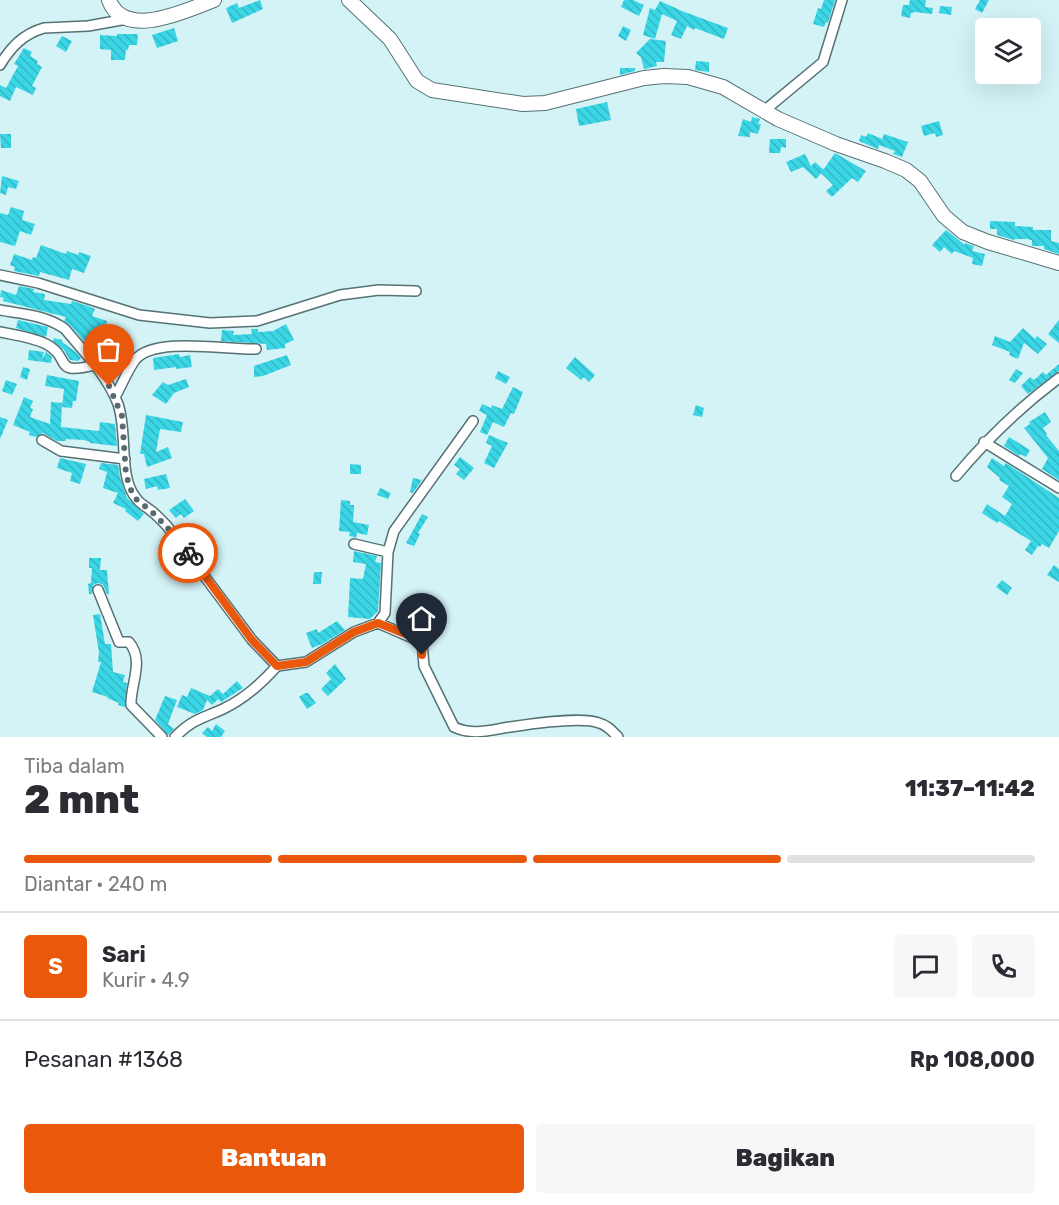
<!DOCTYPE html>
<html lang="id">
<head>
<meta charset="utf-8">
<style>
  body { margin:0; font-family:Rubik,sans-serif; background:#f7f7f7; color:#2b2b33; height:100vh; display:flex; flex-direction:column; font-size:22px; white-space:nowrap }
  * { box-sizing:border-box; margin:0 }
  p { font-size:20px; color:#7c7c81 }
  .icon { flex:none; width:33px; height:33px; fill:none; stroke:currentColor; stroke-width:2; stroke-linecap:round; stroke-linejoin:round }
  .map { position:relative; height:737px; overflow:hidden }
  .drawer { display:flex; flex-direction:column; background:#fff; flex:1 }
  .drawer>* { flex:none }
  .buttons { position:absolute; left:975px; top:18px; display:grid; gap:12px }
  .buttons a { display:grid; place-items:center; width:66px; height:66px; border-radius:6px; background:#fff; box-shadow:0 6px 24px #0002; font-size:30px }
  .pin { position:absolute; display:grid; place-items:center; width:51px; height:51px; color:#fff; margin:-62px -26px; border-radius:50% 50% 50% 0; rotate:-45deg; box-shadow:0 0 6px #0007 }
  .pin .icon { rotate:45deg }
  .courier { position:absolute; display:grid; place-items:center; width:60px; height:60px; margin:-30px; border:4px solid #ea580c; border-radius:50%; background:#fff; color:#222; box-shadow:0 2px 8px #0007 }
  .summary em { font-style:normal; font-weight:800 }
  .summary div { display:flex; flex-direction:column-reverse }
  .summary { display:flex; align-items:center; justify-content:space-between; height:102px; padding:0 24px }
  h1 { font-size:39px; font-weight:800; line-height:45px }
  .bar { display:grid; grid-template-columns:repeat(4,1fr); gap:9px 6px; align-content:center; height:72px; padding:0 24px }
  .bar i { height:8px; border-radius:4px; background:#e1e1e2 }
  .bar .active { background:#ea580c }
  .bar p { grid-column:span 4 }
  .line { display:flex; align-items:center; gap:15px; padding:0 24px; border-top:2px solid #e1e1e2 }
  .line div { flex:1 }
  .round { display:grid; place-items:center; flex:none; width:63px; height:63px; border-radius:6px; background:#f7f7f7 }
  .button { display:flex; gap:12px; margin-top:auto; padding:12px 24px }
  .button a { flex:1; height:69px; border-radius:6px; background:#ea580c; color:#fff; font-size:24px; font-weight:800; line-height:69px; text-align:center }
  .button a+a { background:#f7f7f7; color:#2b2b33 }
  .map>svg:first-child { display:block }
</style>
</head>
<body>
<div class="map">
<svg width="1059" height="737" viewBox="0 0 1059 737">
  <defs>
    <pattern id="building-back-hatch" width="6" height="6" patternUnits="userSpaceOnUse" patternTransform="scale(1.5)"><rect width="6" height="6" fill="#3ad6e5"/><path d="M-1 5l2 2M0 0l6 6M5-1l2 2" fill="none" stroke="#32b7c4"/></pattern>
  </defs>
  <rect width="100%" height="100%" fill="#d4f3f7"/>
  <path fill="url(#building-back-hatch)" d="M260,0L263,9L232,23L226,8L237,3L239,8Z
    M624,0H633L644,5L639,16L621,7Z
    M824,0H835L828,23L826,22L824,27L813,24L818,8L821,9Z
    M910,0H926L925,7L933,8L932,14L915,12L911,13L910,18L901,16L903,5H909Z
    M980,0H989L982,13L975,9Z
    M660,1L682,11L728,28L724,39L695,28L694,30L687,26L681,39L671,35L677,21L662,14L655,39L643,35L650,8L655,10Z
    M940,6L952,7L951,15L939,13Z
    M623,26L631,30L626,41L618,36Z
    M174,28L178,41L157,48L152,35Z
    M117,34H138L137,45H129L128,50H126L125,60H111V50L100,49V35L117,36Z
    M62,36L72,41L66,52L56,46Z
    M650,39L666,41L664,62H656L657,66L644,69L641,57L636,53Z
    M24,48L32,52L30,56L38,61L37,64L42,67L32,86L36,88L33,95L16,87L10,101L0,96V85L6,88L18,66L14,64Z
    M696,61L709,62V72L695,70Z
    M620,68H635V71L620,75Z
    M607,102L611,120L579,126L576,109Z
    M752,117L760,119L758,124H761L758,134L750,132V137L738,136L743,119L751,122Z
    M939,121L943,135L936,137L935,133L924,136L921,126Z
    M868,133L882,139L884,134L908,142L902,157L893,154L895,151L879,145L878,149L859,141L861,135L866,137Z
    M0,134H11V148H1Z
    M770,139H786V148L781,147L780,153H769Z
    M835,153L866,171L858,182L852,178L832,197L826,191L833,185L821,173Z
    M805,154L811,166L815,162L824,170L816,179L803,167L791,172L786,162Z
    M2,176L19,181L16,189L8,187L6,195L0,193Z
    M11,207L24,211L22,220L35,224L31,235L20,231L15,246L0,242V213L8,215Z
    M990,221L1015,222V226L1033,227V230H1051V241L1059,243V254L1044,249V246H1032V240H1029V239H1015L1014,240L997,235V229H990Z
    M946,230L965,245V243L974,246L972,251L985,254L982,266L972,264L973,258L954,251L952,254L944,247L940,252L932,245Z
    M41,245L66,254L67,251L78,255L79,252L91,256L84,273L72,269L69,280L40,272L39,276L14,271L15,267L10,265L14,254L32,260L33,257L36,258Z
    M19,286L34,289L33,292L45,294L44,300L71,304L72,301L88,306L95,309L92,316L107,321L106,325L124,329L121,355L117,361L114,359L107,369L99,359L101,358L97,356L70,325L64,321L66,317L3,301L4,298L0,297L1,290L16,295Z
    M18,320L48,327L46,337L16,328Z
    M1059,320V343L1048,334Z
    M286,324L294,340L285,344V348L267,350L266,344L221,341L222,330L234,331L233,335L252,334L251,329H258V332L273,331Z
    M1023,328L1035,339L1037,336L1047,344L1038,354L1024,343L1018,359L1009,355L1010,352L992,345L995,336L1010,342Z
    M54,338L62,340V342L76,352L81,358L78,361L70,360L64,350L53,341Z
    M29,350L44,352L42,360L46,352L52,357L51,363L28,360Z
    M179,354L180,357L190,355L192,367L176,369V367L154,370L153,358Z
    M287,355L291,365L263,376L254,377V366Z
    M575,357L595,375L589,382L584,377L581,380L566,368Z
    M1059,364V371L1028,394L1021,386L1030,377L1034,380L1043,372L1046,375Z
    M23,367L30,369L27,380L20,377Z
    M1016,369L1023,373L1015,383L1009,380Z
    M498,371L510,377L506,384L495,378Z
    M47,375L79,381L76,401H73L72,408L62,407L64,389L45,386Z
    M186,379L189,387L174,393L166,404L152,395L163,382L168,385Z
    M6,380L17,384L12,395L2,391Z
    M513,387L523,392L514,414L511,413L504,427L493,422L487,435L480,432L487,415L479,411L482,404L491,408L492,405L502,409Z
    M24,397L33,401L30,408L33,409L30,417L50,424L51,402L62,403L61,427L99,431L100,422L115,424L117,446L90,443V442L84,440L66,439V441H57L43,433L36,437L29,435L30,432L13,425Z
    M696,405L704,408L702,417L693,415Z
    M1045,412L1051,422L1043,428L1047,434L1046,435L1059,451V480L1042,469L1048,458L1024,428L1030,424L1029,422Z
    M146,415L183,422L181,432L160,429L156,452L168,447L172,458L147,467L144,454H140Z
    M0,417L8,420L0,439Z
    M489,435L508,443L494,468L484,463L492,446L486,443Z
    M1009,437L1030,450L1026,457L1020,454L1019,456L1004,446Z
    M460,457L474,468L464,480L456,474L460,469L454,465Z
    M60,458L86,464L80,484L70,481L72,473L57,468Z
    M992,458L1004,466L1006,463L1059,498V531L1049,548L1042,544L1040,547L1038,546L1032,555L1025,550L1031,541L999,521L997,523L982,513L987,504L1005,516L1012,504L1002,497L1009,486L999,480L1000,478L987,467Z
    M101,463L118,465L120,477L127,498L144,514L138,521L125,511L126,509L113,503L118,493L103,488L107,472L99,469Z
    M350,464L361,465V474H350Z
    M166,474L170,488L158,490L157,486L146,489L144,479Z
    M413,478L422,480L413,493L410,492Z
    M380,488L391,493L388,499L377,495Z
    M185,499L194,511L184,518L181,514L176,518L169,510Z
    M341,500L350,501V505H354L353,522L369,525L367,535L357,533L356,538L354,537L349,536L350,532L339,531Z
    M422,514L428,517L418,533L420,534L414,546L411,545L406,543Z
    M354,551L377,556L375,562L381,563L378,611L370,619L348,617L350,578L363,579L366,564L353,562Z
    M89,558H101L100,570H107L109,594H107L103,585L98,583L93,585L92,594H89L88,584L91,583L92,568H89Z
    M1054,565L1059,569V582L1047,575Z
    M314,572H322L321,584H313Z
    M1002,580L1012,588L1007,595L996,587Z
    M100,614L105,644H111L113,672L125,675L123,682L127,683L125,707L118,705L119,703L107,698L108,697L92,692L101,662H98L99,653L93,615Z
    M337,621L345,630L322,644L312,648L306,633L317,629L318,633Z
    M335,664L346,679L328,696L321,689L331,679L326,673Z
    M237,681L243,688L221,702L218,699L212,705L207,700L203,710L195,714L177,707L182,695L187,697L191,688L210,696L218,689L223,694Z
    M305,693H308L316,703L307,709L299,697Z
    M165,696L177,700L168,724L174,729L168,735L155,720Z
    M216,724L225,731L221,737H207L202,733L208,727L212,731Z"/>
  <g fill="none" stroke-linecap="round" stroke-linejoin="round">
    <defs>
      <path id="street" d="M0,65C11,47 23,34 44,28L88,26L127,19
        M764,111L823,62L842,0
        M0,275L38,283L139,315L210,323L257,321L340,295L379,290L416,291
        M0,310C22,314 46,315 65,329C84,352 107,375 118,404C128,432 118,477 136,498C139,503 145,506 150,510C156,514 161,520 167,526L252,640L277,666C262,683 244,699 223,709C201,719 193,719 175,737
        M0,332C15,335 32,337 46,344C73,358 51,376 95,365
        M115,397C122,385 127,371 135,360C154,336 227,350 256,349
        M42,440L61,451L125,459
        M984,442L1059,488
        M956,476C987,439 1020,407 1059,378
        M354,544L388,552
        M98,590L119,642H129C145,661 130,685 131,705L162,737
        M378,623L385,613L388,552L394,531L473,421
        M277,666L306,662L354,632L378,623L422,642L424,666L454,727C473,736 490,730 510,727C530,724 581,716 599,723C607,725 612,731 618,737"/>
      <path id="secondary" d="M109,0C124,41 187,10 214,0
        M349,0L390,39L417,81L432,90L523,104L545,103L644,78L664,76L688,77L723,87L778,119L836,144L885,161L906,170L920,181L944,216L963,232L988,242L1059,263"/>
    </defs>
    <use href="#street" stroke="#557174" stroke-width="12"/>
    <use href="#secondary" stroke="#557174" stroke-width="16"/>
    <use href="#street" stroke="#fff" stroke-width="9"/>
    <use href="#secondary" stroke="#fff" stroke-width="14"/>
  </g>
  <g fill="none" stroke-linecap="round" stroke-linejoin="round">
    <path stroke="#586a6d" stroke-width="6" stroke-dasharray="0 10.8" d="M109,386L122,416L126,475L132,493L137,500L151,511L166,526L188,553"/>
    <path stroke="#ea580c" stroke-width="8" d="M188,553L252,640L277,666L306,662L354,632L378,623L418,639L423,646L422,655"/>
  </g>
</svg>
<div class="buttons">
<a><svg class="icon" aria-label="layers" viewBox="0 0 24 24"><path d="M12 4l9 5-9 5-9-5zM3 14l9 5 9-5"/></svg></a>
</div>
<div class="pin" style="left:109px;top:386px;background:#ea580c"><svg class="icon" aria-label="bag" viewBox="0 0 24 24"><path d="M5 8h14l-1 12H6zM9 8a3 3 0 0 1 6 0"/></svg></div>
<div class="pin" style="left:422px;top:655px;background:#1f2937"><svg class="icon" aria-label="home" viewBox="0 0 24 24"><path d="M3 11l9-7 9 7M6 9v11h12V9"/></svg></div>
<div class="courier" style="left:188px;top:553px"><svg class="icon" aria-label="bike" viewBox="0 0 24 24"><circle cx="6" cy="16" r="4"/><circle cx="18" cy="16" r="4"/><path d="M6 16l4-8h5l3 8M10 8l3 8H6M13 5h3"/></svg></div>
</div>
<section class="drawer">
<div class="summary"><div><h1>2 mnt</h1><p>Tiba dalam</p></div><em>11:37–11:42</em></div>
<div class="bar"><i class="active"></i><i class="active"></i><i class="active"></i><i></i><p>Diantar · 240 m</p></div>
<div class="line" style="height:108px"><b class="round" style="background:#ea580c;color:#fff">S</b><div><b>Sari</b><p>Kurir · 4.9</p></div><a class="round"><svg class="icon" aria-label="chat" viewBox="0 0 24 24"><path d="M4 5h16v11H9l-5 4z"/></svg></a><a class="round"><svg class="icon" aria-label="phone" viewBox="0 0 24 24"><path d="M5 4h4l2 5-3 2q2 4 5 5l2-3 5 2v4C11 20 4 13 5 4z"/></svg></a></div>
<div class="line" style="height:78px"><div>Pesanan #1368</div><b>Rp 108,000</b></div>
<div class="button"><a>Bantuan</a><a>Bagikan</a></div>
</section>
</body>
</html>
